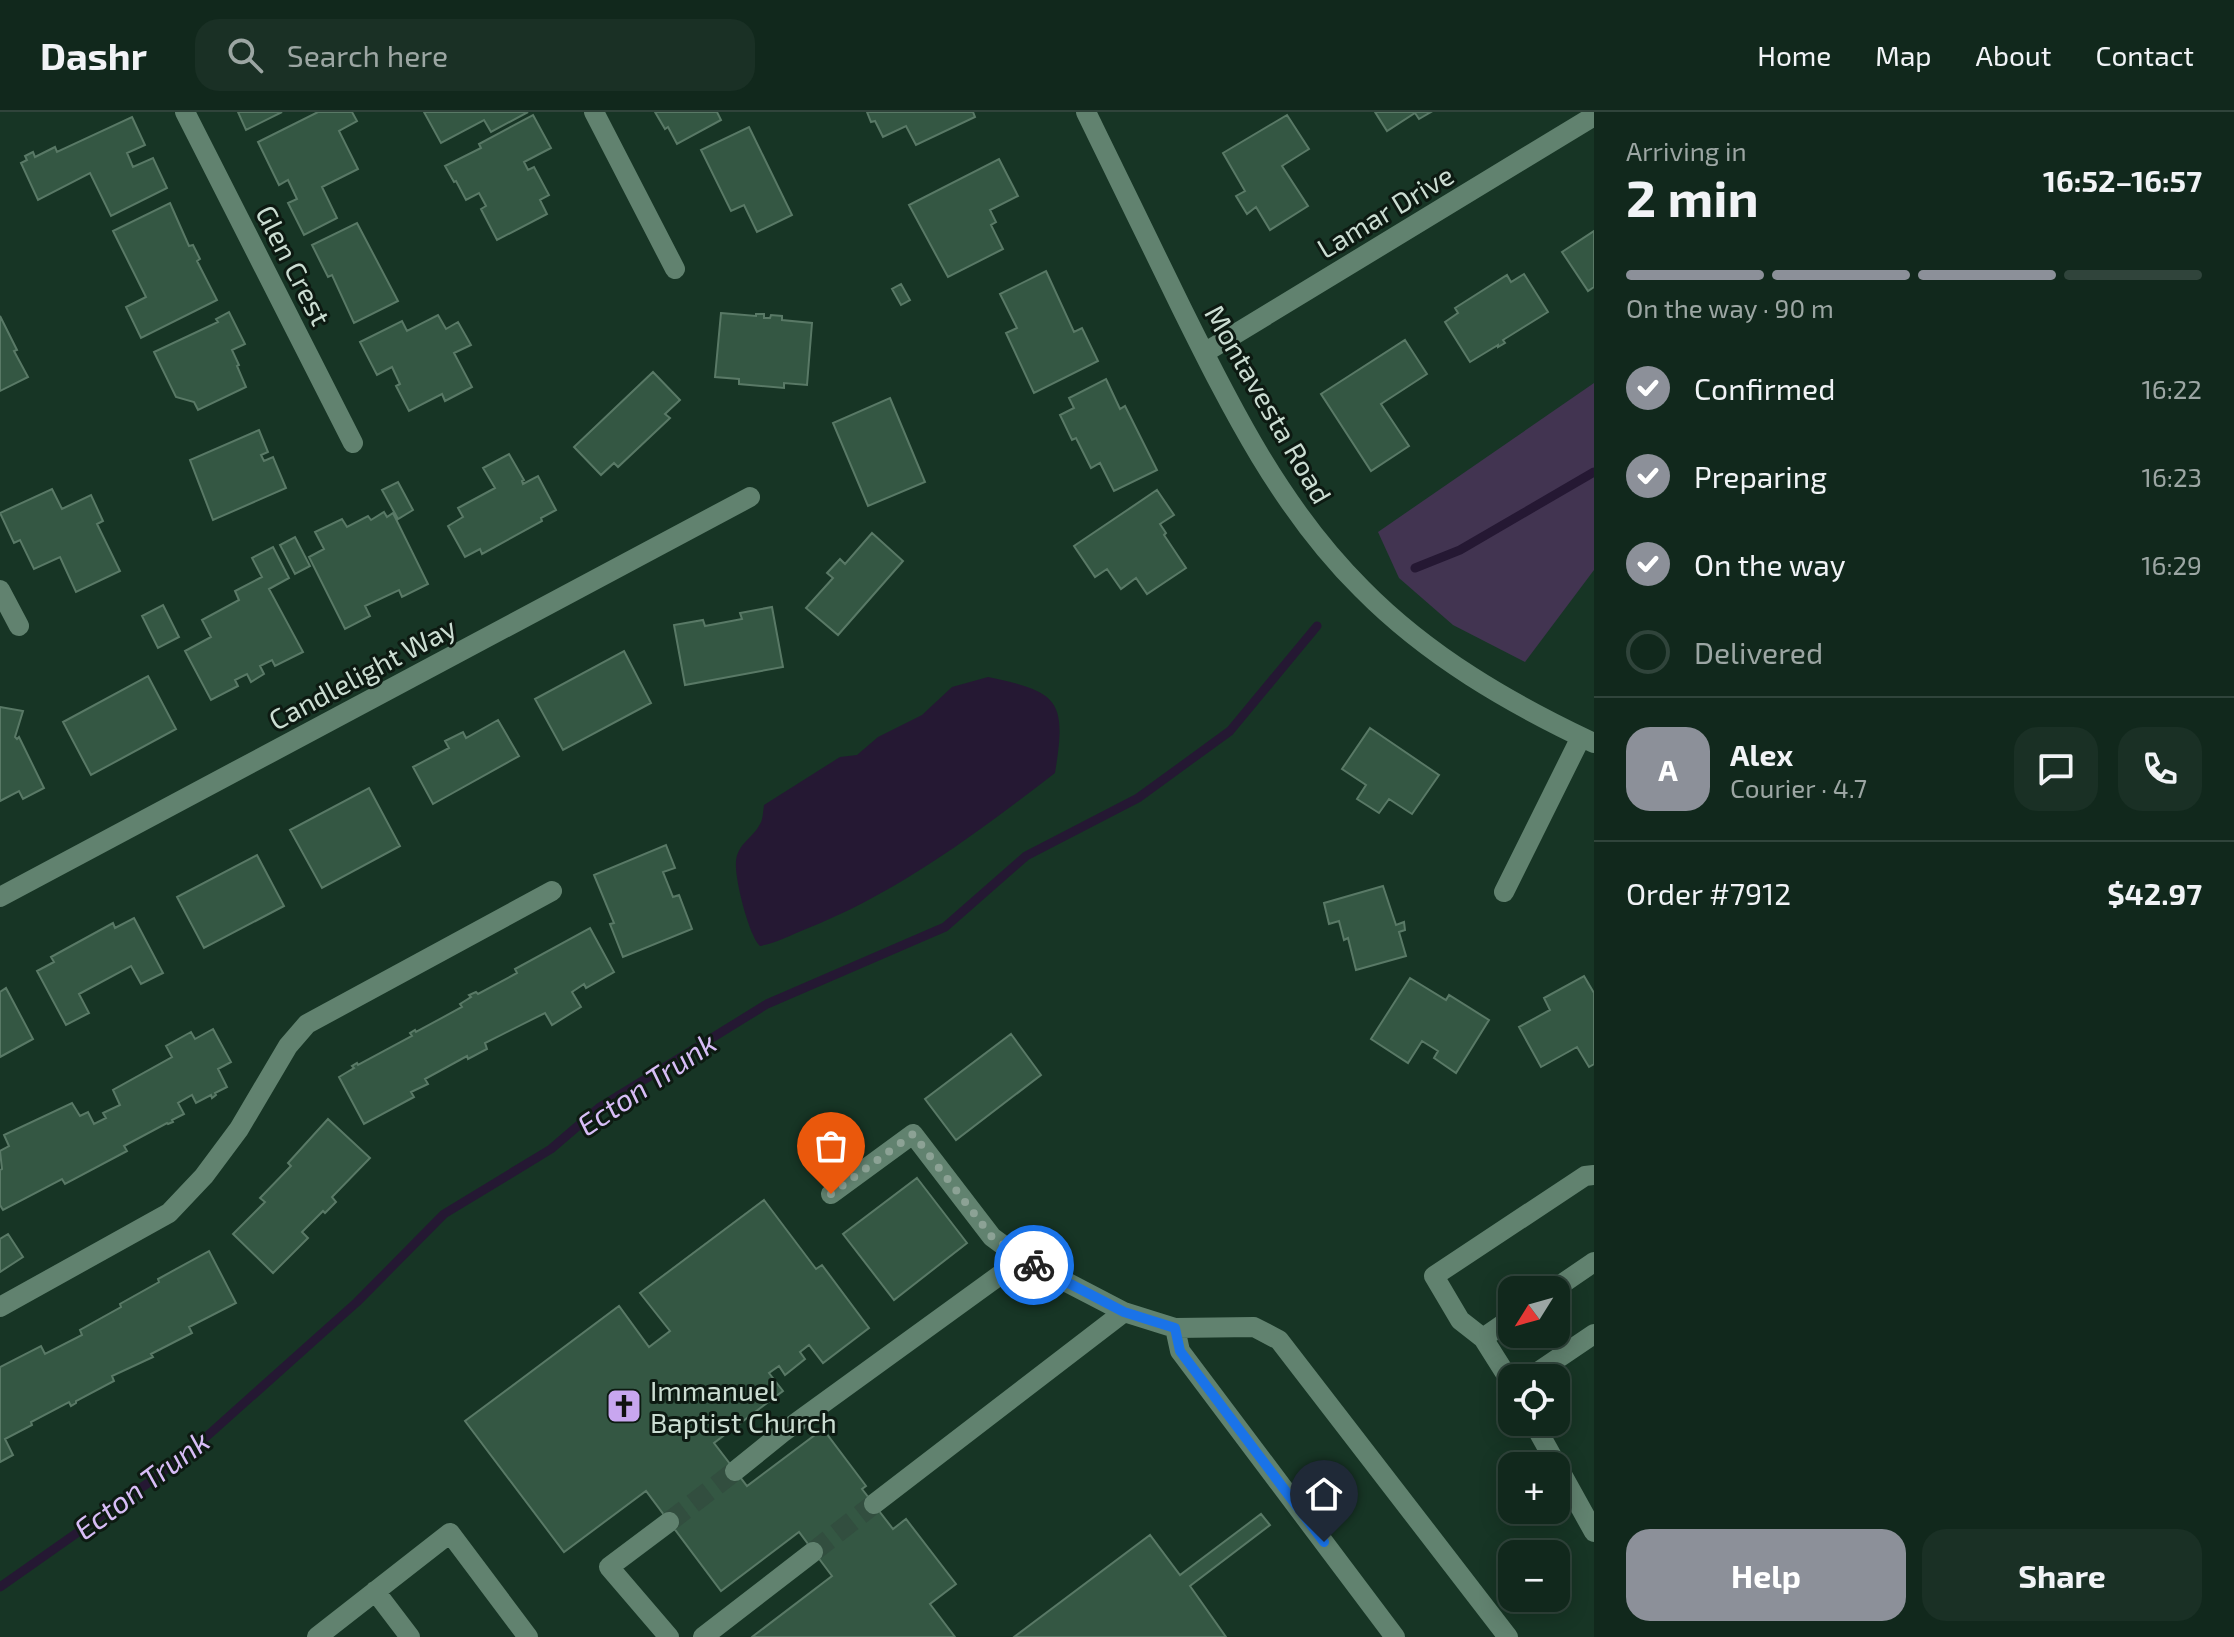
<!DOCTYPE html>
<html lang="en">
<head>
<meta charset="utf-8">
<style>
  body { margin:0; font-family:"Exo 2",sans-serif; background:#1a3025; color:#f1f3f6; height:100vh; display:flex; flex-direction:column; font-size:30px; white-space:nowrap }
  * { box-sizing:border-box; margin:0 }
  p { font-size:26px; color:#9ca6a3 }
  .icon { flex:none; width:44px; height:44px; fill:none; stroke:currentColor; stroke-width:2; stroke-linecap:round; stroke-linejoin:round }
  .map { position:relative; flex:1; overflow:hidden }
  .details { display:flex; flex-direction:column; background:#11281c; width:640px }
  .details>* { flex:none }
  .needle { width:52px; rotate:233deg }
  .buttons { position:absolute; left:1498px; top:1164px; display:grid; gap:16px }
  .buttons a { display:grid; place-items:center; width:72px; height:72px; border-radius:16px; background:#11281c; box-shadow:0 4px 20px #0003,0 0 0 2px #30443b; font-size:40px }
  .pin { position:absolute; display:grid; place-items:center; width:68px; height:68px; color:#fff; margin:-82px -34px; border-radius:50% 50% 50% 0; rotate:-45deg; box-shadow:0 0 8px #0007 }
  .pin .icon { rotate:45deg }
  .courier { position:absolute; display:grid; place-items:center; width:80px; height:80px; margin:-40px; border:6px solid #1a73e8; border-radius:50%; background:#fff; color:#222; box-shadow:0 2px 10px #0007 }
  .overview em { font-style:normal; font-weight:700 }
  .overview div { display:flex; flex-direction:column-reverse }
  .overview { display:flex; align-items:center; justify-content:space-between; height:136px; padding:0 32px }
  h1 { font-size:52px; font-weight:700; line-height:60px }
  .bar { display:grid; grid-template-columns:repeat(4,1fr); gap:12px 8px; align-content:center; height:96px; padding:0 32px }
  .bar i { height:10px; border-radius:6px; background:#30443b }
  .bar .selected { background:#8c9099 }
  .bar p { grid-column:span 4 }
  .line { display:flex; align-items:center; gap:20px; padding:0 32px; border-top:2px solid #30443b }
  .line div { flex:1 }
  .round { display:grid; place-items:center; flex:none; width:84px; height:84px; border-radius:24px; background:#1a3025 }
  ol { padding:0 32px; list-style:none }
  li { display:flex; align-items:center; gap:24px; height:88px }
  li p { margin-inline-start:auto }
  li .icon { padding:8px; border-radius:50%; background:#8c9099; color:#fff; stroke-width:4 }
  li:last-child { color:#9ca6a3 }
  li i { width:44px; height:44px; border:4px solid #30443b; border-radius:50% }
  .action { display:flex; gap:16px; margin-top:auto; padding:16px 32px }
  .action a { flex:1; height:92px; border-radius:24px; background:#8c9099; color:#fff; font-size:32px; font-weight:700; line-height:92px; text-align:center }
  .action a+a { background:#1a3025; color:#f1f3f6 }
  header { display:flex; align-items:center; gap:48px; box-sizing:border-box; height:112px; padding:0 40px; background:#11281c; border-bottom:2px solid #30443b }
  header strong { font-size:38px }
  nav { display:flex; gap:44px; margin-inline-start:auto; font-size:28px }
  .search { width:560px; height:72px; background:#1a3025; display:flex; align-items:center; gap:20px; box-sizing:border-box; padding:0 28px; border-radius:24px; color:#9ca6a3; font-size:30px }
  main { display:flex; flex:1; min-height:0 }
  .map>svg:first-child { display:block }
</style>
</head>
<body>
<header>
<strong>Dashr</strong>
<div class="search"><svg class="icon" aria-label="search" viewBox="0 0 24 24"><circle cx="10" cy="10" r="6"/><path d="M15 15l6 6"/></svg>Search here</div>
<nav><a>Home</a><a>Map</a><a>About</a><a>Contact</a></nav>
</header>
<main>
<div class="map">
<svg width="1594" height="1525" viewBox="0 0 1594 1525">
  <rect width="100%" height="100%" fill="#173525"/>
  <path fill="#423451" d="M1594,271V458L1525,550L1453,513L1399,466L1378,420Z"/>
  <path fill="#251833" d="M988,565C1059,580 1067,588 1055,661C977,721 899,780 806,817C791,823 776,831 760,834C749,824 734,765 736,749C738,731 754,725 760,712C763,708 763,699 764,693L840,645L857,643L878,625L922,603L952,575Z"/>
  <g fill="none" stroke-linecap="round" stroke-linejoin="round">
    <path stroke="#251833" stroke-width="9" d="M1415,456L1460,438L1594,360
      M0,1475L148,1371L196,1334L357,1190L444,1102L551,1037L600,995L767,892L945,815L1026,744L1138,686L1230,619L1317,514"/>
  </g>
  <path fill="#345743" stroke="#597966" stroke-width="2" d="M238,0H282L246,18Z
    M318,0H352L357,9L339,19L358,57L322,75L337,106L304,123L288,91L297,87L288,68L279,73L258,30Z
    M424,0H528L491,20L484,8L441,31Z
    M655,0H717L721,8L677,32L668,15L665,17Z
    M867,0H973L975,5L916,33L906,14L883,25L875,9L871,10Z
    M1375,0H1431L1419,7L1415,1L1387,19Z
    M533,3L551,36L524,50L528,58L534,55L549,83L540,88L547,102L497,128L481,97L486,94L479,81L466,88L456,69L454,70L445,54L481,36L479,32Z
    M1287,3L1309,37L1282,54L1308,94L1270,118L1256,95L1247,102L1236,84L1245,79L1223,41Z
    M132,5L145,33L127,41L133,55L153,46L167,76L111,104L90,61L38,88L21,51L27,48L25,44L33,40L35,45L55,35L57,40Z
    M749,15L792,103L757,120L744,93L731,99L701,38Z
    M999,47L1018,84L990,98L996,110L991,113L1003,137L948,165L909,93Z
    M170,91L189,134L193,133L200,147L197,149L217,188L141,226L126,195L146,185L113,119Z
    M357,111L398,189L354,211L332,163L328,165L312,133Z
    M1594,119V175L1588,179L1562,140Z
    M1046,159L1074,220L1082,216L1098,249L1034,281L1006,221L1017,216L1000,182Z
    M1524,162L1548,200L1503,228L1505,231L1498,235V233L1470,250L1445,210L1458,201L1455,196L1507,163L1511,170Z
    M901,172L910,188L901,193L892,177Z
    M229,200L245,232L232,238L239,253L237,254L246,275L198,298L194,290L176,285L154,240L218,210L216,207Z
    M721,201L756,204V202H764V206H770L771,203L782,204V208L812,211L807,273L784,271V276L739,272V267L715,265Z
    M438,203L446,217L458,210L471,233L454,241L472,275L445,289L442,282L409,299L396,274L400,272L392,255L377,263L360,230L402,209L407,219Z
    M0,204L17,238L14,239L28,265L0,279Z
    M1405,228L1427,262L1381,292L1409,334L1371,359L1321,282Z
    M653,260L680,288L665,302L670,306L618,355L614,351L601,363L574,335Z
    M1106,267L1120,297L1125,294L1157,358L1114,379L1100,351L1091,356L1076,326L1072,328L1060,303L1074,296L1069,286Z
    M890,286L925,370L868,394L833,311Z
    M259,318L268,340L261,343L264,349L273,345L286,376L213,408L190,348Z
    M509,342L524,368L522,369L523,372L538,364L556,398L541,406L542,409L482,442L480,437L465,445L448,414L463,405L458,396L495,376L483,356Z
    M398,370L413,398L398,407L382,378Z
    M52,377L62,397L91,383L103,409L97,412L120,459L76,480L60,445L34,457L20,428L14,431L0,401Z
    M1157,378L1174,403L1160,412L1166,421L1164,423L1186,456L1147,482L1136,466L1121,477L1107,457L1095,465L1074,434Z
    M384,400L387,405L393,401L428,472L402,485L399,478L365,494L370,504L345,517L309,445L324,437L315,420L342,407L347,415L368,404L371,408Z
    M872,421L903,449L838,523L806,496L833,466L827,461L840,447L845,452Z
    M295,425L310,454L295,462L280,433Z
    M273,435L289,466L269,477L303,540L275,554L272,548L260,554L264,562L251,570L247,562L235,568L238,574L211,588L185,539L211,525L202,508L239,488L235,479L262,465L252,446Z
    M163,493L179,525L158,536L142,504Z
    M772,495L783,555L685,573L674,513L703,508L705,514L742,507L740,501Z
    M624,539L651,591L563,638L535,587Z
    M148,564L176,617L91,663L63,610Z
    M0,595L23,599L15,625L17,627L19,625L44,676L23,687L19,679L0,689Z
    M498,608L519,644L433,692L413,655L449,636L445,629L463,620L466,626Z
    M1370,616L1439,663L1412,702L1389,687L1379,701L1357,687L1366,673L1342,657Z
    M369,676L400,734L322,776L290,718Z
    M666,733L675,756L663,760L673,785L679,783L692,817L623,845L610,812L614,811L594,763Z
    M257,743L284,794L204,836L177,785Z
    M1383,774L1396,813L1404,810L1405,818L1399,820L1406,844L1356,858L1348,826L1344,828L1339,809L1329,812L1324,791Z
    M134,806L163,861L141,872L131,854L79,882L89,901L66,913L37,859L54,850L51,845L113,811L115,816Z
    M590,816L614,860L586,876L584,872L572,880L581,895L552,913L545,901L485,931L487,937L468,947L467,944L425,967L428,972L411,980L414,985L364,1012L339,965L354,956L352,954L357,951L358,953L412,924L410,921L415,918L416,920L462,895L460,892L471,885L469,883L476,880L478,882L517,861L515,857Z
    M1584,864L1594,881V952L1589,955L1577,935L1541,955L1519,915L1550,898L1544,886Z
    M1410,866L1446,888L1449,883L1489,908L1456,961L1434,946L1438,939L1422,929L1408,951L1371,927Z
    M6,876L33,927L0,945V880Z
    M213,917L231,950L218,957L227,975L215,981L216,983L212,986L211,983L196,991L192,983L178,991L184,1002L172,1008L173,1010L168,1012L167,1011L124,1034L127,1039L65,1072L62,1067L3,1098L0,1093V1058L2,1057L0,1039L9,1034L4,1023L72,991L80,1004L88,1000L94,1012L106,1006L103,1001L120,993L113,978L172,945L166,934L191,920L195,927Z
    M1011,922L1041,963L956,1028L925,987Z
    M328,1007L370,1046L332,1085L336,1090L325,1101L323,1099L302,1120L308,1126L273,1161L233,1122L265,1090L260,1086L291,1054L288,1051Z
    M917,1066L967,1131L894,1188L843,1122Z
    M764,1088L816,1157L822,1153L869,1216L823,1251L809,1233L800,1240L805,1247L785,1263L779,1254L769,1261L783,1279L714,1331L747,1374L823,1317L866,1374L862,1377L893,1417L906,1407L956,1472L930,1492L955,1525H752L832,1464L799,1420L721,1479L646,1379L564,1440L465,1309L619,1194L649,1235L670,1219L640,1181Z
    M8,1122L23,1145L0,1160V1127Z
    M209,1139L236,1191L189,1215L192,1221L151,1242L153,1245L112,1264L114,1269L76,1289V1291L71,1294L69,1290L31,1310L32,1313L5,1327L13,1343L0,1350V1255L41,1234L45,1242L82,1223L80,1218L121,1195L120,1192L159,1170L158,1167Z
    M1261,1402L1270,1413L1190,1474L1226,1525H1014L1150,1423L1180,1463Z"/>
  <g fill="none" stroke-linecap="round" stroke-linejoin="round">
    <path stroke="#324e3f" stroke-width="20" stroke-dasharray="20 10" stroke-linecap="butt" d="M669,1410L735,1359
      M813,1440L874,1392"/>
    <path stroke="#61826f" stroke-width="20" d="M185,0L353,331
      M594,0L675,157
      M1086,0C1118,66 1150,131 1182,197C1231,296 1282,398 1362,477C1428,544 1509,591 1594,631
      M1204,241L1594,4
      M0,478L19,514
      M1504,780L1581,625
      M0,785L750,385
      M831,1082L913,1022L992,1125L1022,1147L1124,1200L1175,1216
      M1553,1178L1594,1150
      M0,1195L169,1101L204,1064L239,1017L288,934L307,912L552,779
      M1483,1226L1512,1206
      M1529,1266L1594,1222
      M1512,1272L1483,1226L1460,1208L1434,1164L1585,1064L1594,1063
      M1533,1310L1594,1420
      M735,1359L782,1321L1022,1147
      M874,1392L1124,1200
      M375,1479L410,1525
      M317,1525L450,1421L528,1525
      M669,1525L609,1455L669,1410
      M703,1525L813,1440
      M1395,1525L1180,1239L1175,1216L1254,1215L1279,1228L1508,1525"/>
  </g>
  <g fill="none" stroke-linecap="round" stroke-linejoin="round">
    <path stroke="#8ca295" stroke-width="8" stroke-dasharray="0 14.4" d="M831,1082L913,1022L992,1125L1034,1153"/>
    <path stroke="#1a73e8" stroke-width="10" d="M1034,1153L1124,1200L1175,1216L1180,1239L1324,1430"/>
  </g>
  <defs>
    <symbol id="church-square" viewBox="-11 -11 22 22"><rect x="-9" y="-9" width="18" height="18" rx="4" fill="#c8a6ef" stroke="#0d1a12"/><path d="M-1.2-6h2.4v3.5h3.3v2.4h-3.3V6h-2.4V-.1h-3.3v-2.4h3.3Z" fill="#111"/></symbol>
  </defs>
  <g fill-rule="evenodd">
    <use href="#church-square" x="604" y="1274" width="40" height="40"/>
  </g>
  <g text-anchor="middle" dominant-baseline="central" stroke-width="6" stroke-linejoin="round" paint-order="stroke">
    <g font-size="28" fill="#cbddd2" stroke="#0d1a12">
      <text transform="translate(1385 99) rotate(-31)">Lamar Drive</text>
      <text transform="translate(294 153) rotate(63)">Glen Crest</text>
      <text transform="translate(1269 292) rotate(60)">Montavesta Road</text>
      <text transform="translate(362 561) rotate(-28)">Candlelight Way</text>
    </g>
    <g font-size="28" fill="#cbddd2" stroke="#0d1a12" text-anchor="start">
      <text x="650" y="1278">Immanuel<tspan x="650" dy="32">Baptist Church</tspan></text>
    </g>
    <g font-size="30" font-style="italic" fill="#d7bdf6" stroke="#0d1a12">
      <text transform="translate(646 971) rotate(-34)">Ecton Trunk</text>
      <text transform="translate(141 1372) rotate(-37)">Ecton Trunk</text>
    </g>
  </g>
</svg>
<div class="buttons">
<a><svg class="needle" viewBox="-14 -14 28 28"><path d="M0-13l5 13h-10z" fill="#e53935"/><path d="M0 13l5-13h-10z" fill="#9ca6a3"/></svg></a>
<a><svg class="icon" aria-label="locate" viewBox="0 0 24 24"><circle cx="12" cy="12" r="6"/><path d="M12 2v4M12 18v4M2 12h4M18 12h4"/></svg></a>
<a>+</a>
<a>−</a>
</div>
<div class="pin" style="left:831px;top:1082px;background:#ea580c"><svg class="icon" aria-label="bag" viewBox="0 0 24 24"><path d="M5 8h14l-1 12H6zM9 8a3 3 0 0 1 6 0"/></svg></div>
<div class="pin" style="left:1324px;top:1430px;background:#1f2937"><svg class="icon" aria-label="home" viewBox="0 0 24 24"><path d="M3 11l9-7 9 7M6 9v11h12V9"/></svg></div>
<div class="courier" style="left:1034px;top:1153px"><svg class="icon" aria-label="bike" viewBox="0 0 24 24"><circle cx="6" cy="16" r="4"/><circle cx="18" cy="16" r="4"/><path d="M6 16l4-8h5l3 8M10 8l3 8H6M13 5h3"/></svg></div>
</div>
<section class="details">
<div class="overview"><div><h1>2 min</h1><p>Arriving in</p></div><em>16:52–16:57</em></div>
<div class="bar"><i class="selected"></i><i class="selected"></i><i class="selected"></i><i></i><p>On the way · 90 m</p></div>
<ol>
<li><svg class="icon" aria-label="check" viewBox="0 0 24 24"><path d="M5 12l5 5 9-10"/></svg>Confirmed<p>16:22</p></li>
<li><svg class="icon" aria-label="check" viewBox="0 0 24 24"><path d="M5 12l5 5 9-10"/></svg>Preparing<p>16:23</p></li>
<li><svg class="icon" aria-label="check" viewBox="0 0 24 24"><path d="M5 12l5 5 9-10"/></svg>On the way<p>16:29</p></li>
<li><i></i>Delivered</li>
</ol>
<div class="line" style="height:144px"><b class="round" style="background:#8c9099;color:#fff">A</b><div><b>Alex</b><p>Courier · 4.7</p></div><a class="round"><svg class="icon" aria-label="chat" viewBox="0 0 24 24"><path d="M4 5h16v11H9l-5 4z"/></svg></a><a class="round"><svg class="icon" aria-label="phone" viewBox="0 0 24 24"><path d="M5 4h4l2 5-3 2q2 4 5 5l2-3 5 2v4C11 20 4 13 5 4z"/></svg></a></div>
<div class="line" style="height:104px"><div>Order #7912</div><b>$42.97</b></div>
<div class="action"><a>Help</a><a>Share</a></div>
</section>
</main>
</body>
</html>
